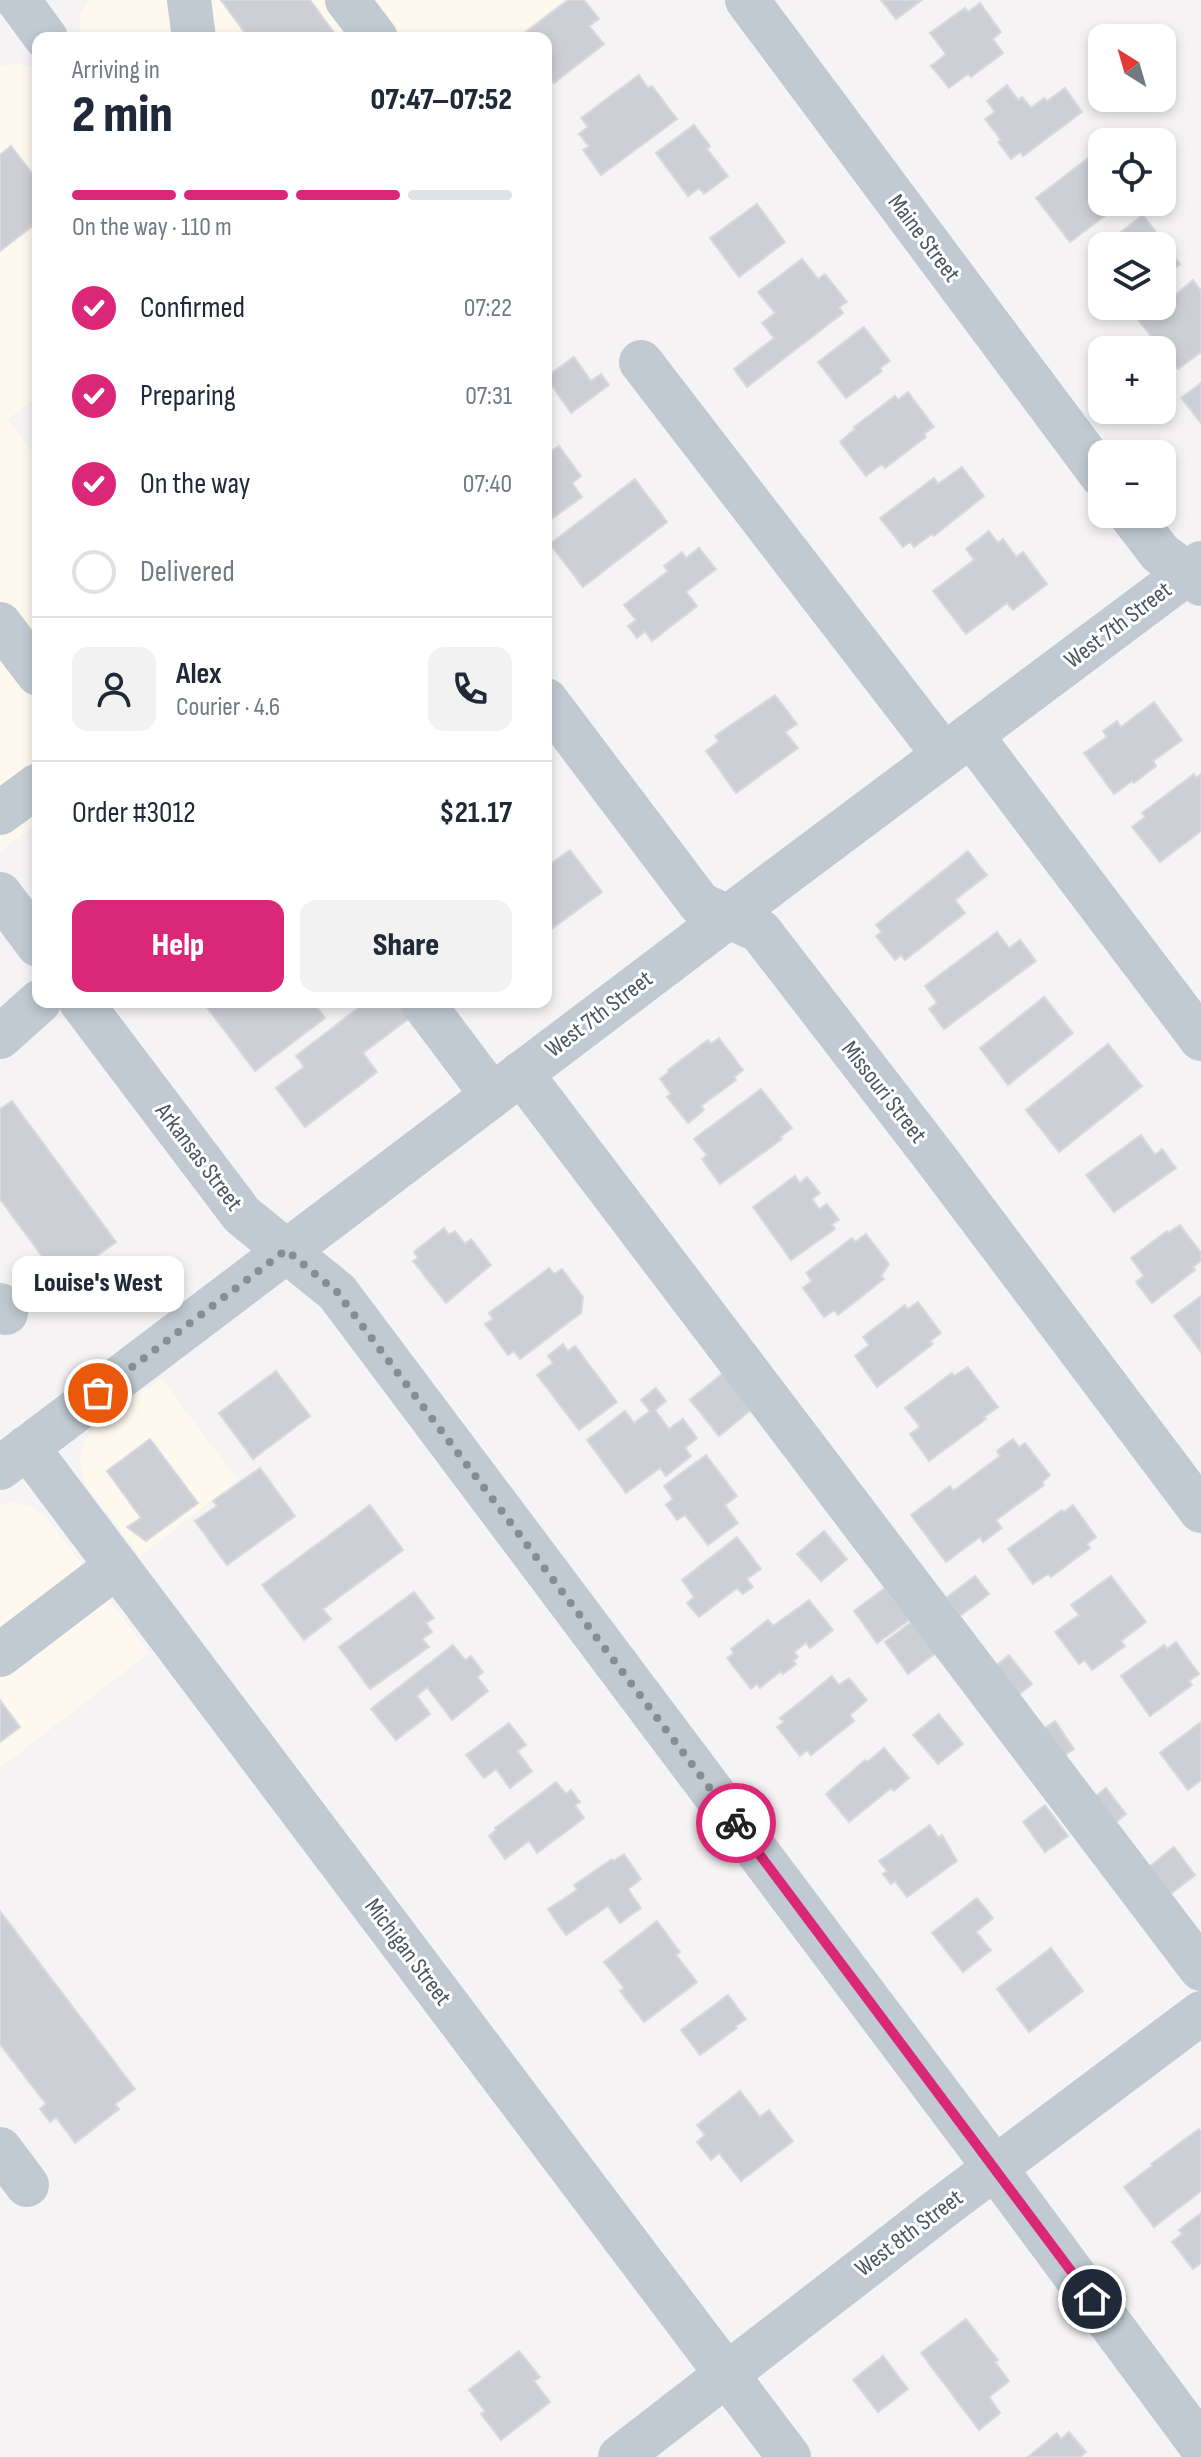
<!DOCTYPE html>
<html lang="en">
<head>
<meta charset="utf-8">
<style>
  body { margin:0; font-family:"Sofia Sans Condensed",sans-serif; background:#f2f2f3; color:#1f2937; height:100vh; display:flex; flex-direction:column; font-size:30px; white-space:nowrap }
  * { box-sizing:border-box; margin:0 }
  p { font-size:26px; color:#747a83 }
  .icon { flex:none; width:44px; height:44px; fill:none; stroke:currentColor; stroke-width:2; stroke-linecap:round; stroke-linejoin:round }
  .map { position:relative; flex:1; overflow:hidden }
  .panel { position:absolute; left:32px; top:32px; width:520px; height:976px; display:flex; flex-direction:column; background:#fff; border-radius:16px; box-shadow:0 4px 12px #0003 }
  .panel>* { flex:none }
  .needle { width:52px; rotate:323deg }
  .controls { position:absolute; left:1088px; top:24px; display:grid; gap:16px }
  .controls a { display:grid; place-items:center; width:88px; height:88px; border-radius:16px; background:#fff; box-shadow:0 4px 12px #0003; font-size:40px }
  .pin { position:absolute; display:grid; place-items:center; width:68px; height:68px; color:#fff; margin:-34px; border:4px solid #fff; border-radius:50%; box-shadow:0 2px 8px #0007 }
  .courier { position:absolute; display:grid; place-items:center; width:80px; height:80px; margin:-40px; border:6px solid #db2777; border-radius:50%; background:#fff; color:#222; box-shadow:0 2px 10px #0007 }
  .bubble { position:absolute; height:56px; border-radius:16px; background:#fff; box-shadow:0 4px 12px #0003; font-size:26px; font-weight:800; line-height:56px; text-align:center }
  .summary em { font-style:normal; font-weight:800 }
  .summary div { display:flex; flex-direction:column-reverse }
  .summary { display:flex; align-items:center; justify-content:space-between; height:136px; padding:0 40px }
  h1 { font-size:52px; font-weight:800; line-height:60px }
  .bar { display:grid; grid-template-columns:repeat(4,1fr); gap:12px 8px; align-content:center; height:96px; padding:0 40px }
  .bar i { height:10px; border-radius:6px; background:#e0e1e3 }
  .bar .selected { background:#db2777 }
  .bar p { grid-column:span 4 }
  .line { display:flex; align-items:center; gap:20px; padding:0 40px; border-top:2px solid #e0e1e3 }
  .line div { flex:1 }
  .round { display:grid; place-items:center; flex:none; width:84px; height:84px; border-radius:16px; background:#f2f2f3 }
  ol { padding:0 40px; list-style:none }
  li { display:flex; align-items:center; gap:24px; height:88px }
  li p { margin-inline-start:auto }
  li .icon { padding:8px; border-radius:50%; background:#db2777; color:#fff; stroke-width:4 }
  li:last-child { color:#747a83 }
  li i { width:44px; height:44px; border:4px solid #e0e1e3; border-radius:50% }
  .action { display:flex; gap:16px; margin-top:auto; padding:16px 40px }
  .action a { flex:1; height:92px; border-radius:16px; background:#db2777; color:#fff; font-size:32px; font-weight:800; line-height:92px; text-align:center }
  .action a+a { background:#f2f2f3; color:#1f2937 }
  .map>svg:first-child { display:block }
</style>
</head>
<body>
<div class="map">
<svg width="1201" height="2457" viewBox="0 0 1201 2457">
  <rect width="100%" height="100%" fill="#f5f3f3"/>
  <path fill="#fdf9ef" d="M90,0H564L514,38H80V15Z
    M18,64L28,66L38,72V397L8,419L38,459V823L0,852V66Z
    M161,1378L238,1480L140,1556L86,1485L81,1471L80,1458L84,1443L91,1432Z
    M15,1502L31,1506L46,1516L149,1653L0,1768V1505Z"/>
  <path fill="#cdcfd5" stroke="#d7d9de" stroke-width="2" d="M221,0H310L338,38H246L248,37Z
    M568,0H584L599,19L589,26L604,44L554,83L546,73V38H518Z
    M881,0H922L896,19Z
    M980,3L1001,32L993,39L1003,53L971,77L968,74L949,88L931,66L946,54L930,33L965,8L968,12Z
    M639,75L648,88L652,86L677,119L601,175L583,150L589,146L579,134L588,127L581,118Z
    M1007,85L1018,100L1022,97L1031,108L1044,98L1047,101L1065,88L1082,112L1023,156L1020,152L1011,159L998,142L1001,140L985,119L995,112L987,101Z
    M694,125L710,146L707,149L728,176L704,194L699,188L688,196L656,153Z
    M11,146L38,181V222L0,251V155Z
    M1100,149L1102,202H1123L1070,242L1036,198Z
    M757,204L785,242L739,277L710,238Z
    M1143,215L1180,264L1162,279V246H1103Z
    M802,259L818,279L825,274L847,302L839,307L843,313L747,387L734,369L774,338L762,323L775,313L758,292Z
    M1193,280L1201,291V352L1178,369L1166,354L1162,357V350H1153L1146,340L1151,336L1139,321L1162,306Z
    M864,327L890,361L880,368L882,371L846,398L818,362Z
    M574,357L591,381L601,374L609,385L571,413L546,377Z
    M1201,383V423L1181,398Z
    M908,392L934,427L924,434L926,437L885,468L882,464L866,476L840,442L855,429L854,427L895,396L898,400Z
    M559,446L581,476L572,483L582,497L546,523V455Z
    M962,467L984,496L934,536L932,534L914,547L910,542L903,547L880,518L934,478L938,484Z
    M635,479L667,522L583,587L550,544Z
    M989,531L998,543L1003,539L1016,557L1023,552L1047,584L1013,610L1007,603L966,634L933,591L974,560L966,549Z
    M699,548L716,569L686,592L697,606L652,641L645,631L637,638L628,626L636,620L624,605L668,571L664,566L682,552L686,558Z
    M775,695L797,724L785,732L798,748L736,793L706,751L719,741L715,736Z
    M1154,702L1182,740L1153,761L1156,766L1134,783L1132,781L1114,794L1084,753L1107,737L1103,731L1117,721L1121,727Z
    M1194,774L1196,778L1201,774V831L1160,862L1132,827L1145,817L1142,813Z
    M570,850L602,892L546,933V867Z
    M968,851L987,875L955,900L965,913L905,960L901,955L895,960L876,936L882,932L876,925Z
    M997,932L1009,948L1020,940L1036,961L944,1029L929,1009L937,1003L925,986Z
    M1044,997L1073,1033L1008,1085L980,1048Z
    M203,1002H313L325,1018L255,1071Z
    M366,1002H400L411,1017L363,1053L377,1072L305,1127L276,1088L304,1067L296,1056Z
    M719,1038L743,1070L734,1077L736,1080L701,1106L704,1110L688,1123L667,1097L671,1094L660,1079L669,1072L668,1070L708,1040L711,1044Z
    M1108,1044L1142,1086L1059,1152L1026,1110Z
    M761,1089L792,1128L780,1137L782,1139L720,1184L702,1159L707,1155L694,1139Z
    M12,1101L116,1242L61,1282L0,1199V1109Z
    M1141,1135L1155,1155L1162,1149L1176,1168L1114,1212L1086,1175Z
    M795,1176L800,1183L807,1177L820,1193L812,1199L819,1209L827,1204L839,1220L832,1224L835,1229L791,1260L753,1207Z
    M1180,1225L1201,1253V1261L1193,1267L1195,1270L1152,1303L1136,1282L1144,1276L1131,1258L1167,1231L1168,1233Z
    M444,1228L449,1235L455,1231L465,1244L471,1239L491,1265L446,1303L413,1261L418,1258L414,1252Z
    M866,1234L889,1264L881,1276L884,1279L838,1315L834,1310L824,1317L803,1288L812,1281L806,1273L852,1238L855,1242Z
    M549,1268L554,1274L562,1269L583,1297L581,1313L520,1359L514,1351L508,1355L485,1324L493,1319L489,1313Z
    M1201,1296V1352L1174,1316Z
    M918,1302L941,1333L930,1341L933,1344L877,1387L855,1356L869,1345L863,1337L905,1305L908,1309Z
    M563,1344L568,1351L575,1346L617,1402L579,1430L537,1375L553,1363L548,1356Z
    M968,1367L998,1407L984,1417L986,1419L929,1461L910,1434L920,1427L905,1408L952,1373L954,1376Z
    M276,1371L310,1416L253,1459L219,1413Z
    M723,1373L752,1409L719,1436L690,1400Z
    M656,1388L666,1401L655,1410L669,1429L683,1419L697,1438L685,1448L691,1456L666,1476L660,1468L626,1493L587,1440L625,1411L634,1423L650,1411L641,1400Z
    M150,1439L198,1503L146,1541L127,1527L141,1518L107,1471Z
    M1013,1439L1019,1447L1025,1443L1050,1475L1042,1482L1044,1485L996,1520L1002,1528L983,1542L980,1537L946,1562L911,1515L950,1486L953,1491L1000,1456L997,1451Z
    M706,1455L737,1496L725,1505L738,1523L708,1545L685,1515L677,1520L666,1505L673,1499L664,1486Z
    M260,1468L295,1516L227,1565L195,1521L217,1506L213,1501Z
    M370,1505L403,1550L323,1609L331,1619L304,1640L262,1585Z
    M1073,1505L1096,1537L1087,1544L1090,1548L1051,1577L1048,1574L1033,1584L1008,1549L1062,1510L1064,1512Z
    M824,1531L847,1559L821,1581L797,1554Z
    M737,1537L761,1569L747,1579L753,1587L743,1594L737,1588L699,1617L687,1603L694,1597L682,1580Z
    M975,1576L989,1594L960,1616L946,1598Z
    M1111,1576L1146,1622L1121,1641L1125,1646L1092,1670L1085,1660L1079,1664L1055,1632L1079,1615L1071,1605Z
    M885,1588L909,1620L877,1643L854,1611Z
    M414,1592L434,1618L426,1623L432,1632L422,1639L429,1647L370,1689L339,1647Z
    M809,1600L833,1630L810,1648L806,1643L794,1652L798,1657L793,1661L796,1664L783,1674L781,1671L760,1688L757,1684L751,1689L727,1658L734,1653L731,1649L768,1620L773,1626Z
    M913,1621L937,1652L908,1674L885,1642Z
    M1176,1642L1199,1674L1189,1681L1192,1685L1150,1716L1121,1676L1164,1645L1167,1649Z
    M453,1645L465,1660L471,1656L483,1672L477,1677L488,1691L452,1720L427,1687L417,1696L430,1714L396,1740L371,1709Z
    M1009,1655L1032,1684L1013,1699L990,1671Z
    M832,1676L839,1685L849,1678L867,1700L850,1715L854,1721L811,1755L807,1750L800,1756L777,1727L784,1722L780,1718Z
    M0,1700L20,1727L0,1742Z
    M939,1714L963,1744L938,1764L913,1735Z
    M1055,1721L1074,1749L1053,1763L1035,1735Z
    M1201,1722V1780L1188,1790L1160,1753Z
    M509,1723L526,1745L517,1751L532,1771L510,1788L496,1769L484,1778L466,1755Z
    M884,1748L909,1778L894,1791L891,1788L849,1822L826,1794L865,1760L867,1762Z
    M556,1782L566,1794L571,1790L580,1802L575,1805L584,1818L537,1853L529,1841L505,1859L489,1836L496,1830L495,1828Z
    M1106,1788L1126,1814L1106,1830L1086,1804Z
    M1045,1805L1068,1836L1045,1852L1023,1822Z
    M930,1825L939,1838L942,1835L957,1861L907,1897L895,1881L891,1884L883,1874L887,1871L879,1861Z
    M1174,1847L1195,1875L1159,1903L1138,1876Z
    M624,1854L641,1879L628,1889L641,1908L620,1923L608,1906L566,1935L548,1909L577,1890L574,1885L612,1859L614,1861Z
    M977,1898L993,1918L976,1932L991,1950L963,1972L932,1933Z
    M0,1911L135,2089L115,2104L119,2109L75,2143L56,2117L50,2122L40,2109L46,2104L0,2044Z
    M657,1921L680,1952L676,1955L697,1982L644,2022L620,1991L624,1988L604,1962Z
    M1051,1948L1083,1991L1029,2032L997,1989Z
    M728,1995L746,2019L736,2026L737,2028L700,2055L681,2030Z
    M740,2091L760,2117L769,2110L793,2141L741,2181L719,2153L711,2160L697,2142L705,2135L697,2125Z
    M1199,2129L1201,2132V2191L1154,2227L1124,2187L1152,2166L1151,2164Z
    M1201,2213V2263L1193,2269L1172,2242L1182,2234L1179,2230Z
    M966,2319L998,2360L995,2362L1009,2381L989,2397L1000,2413L979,2430L921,2353Z
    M519,2351L540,2377L534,2381L550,2402L501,2440L481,2414L485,2411L469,2390Z
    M883,2356L908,2389L878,2412L853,2380Z
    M1069,2432L1086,2452L1080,2457H1028L1057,2433L1061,2439Z"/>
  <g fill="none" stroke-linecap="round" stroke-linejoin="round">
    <path stroke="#c1cad2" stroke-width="44" d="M18,0L46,38
      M189,0L194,38
      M347,0L376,38
      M747,0L1102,476
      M641,362L944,755
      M1130,514L1160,553L1201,584
      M0,624L38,674
      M546,700L700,904L760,931L933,1155L1201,1511
      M971,735L1201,1039
      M0,813L38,785
      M0,894L38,945
      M81,1002L242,1215L337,1292L995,2168L1201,2446
      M422,1002L492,1095
      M0,1037L39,1002
      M521,1073L1201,1969
      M0,1305L6,1313
      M27,1447L789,2457
      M0,1468L785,874L1201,563
      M0,1655L117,1566
      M0,2149L27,2185
      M620,2457L944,2206L1201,2013"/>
  </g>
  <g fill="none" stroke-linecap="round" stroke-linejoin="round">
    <path stroke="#868d94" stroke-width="8" stroke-dasharray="0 14.4" d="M98,1393L286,1250L337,1292L736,1823"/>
    <path stroke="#db2777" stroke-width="10" d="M736,1823L1092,2299"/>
  </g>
  <g text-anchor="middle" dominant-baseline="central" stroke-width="6" stroke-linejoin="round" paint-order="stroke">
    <g font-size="24" fill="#4a5661" stroke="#fff">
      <text transform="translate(924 238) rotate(53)">Maine Street</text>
      <text transform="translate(1118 625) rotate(-37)">West 7th Street</text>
      <text transform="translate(599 1014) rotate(-37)">West 7th Street</text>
      <text transform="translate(884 1092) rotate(52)">Missouri Street</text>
      <text transform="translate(199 1157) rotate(53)">Arkansas Street</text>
      <text transform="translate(408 1952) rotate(53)">Michigan Street</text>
      <text transform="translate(909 2233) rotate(-37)">West 8th Street</text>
    </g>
  </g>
</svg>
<div class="controls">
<a><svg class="needle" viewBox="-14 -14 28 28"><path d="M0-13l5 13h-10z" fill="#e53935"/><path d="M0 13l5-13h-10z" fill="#747a83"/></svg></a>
<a><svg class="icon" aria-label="locate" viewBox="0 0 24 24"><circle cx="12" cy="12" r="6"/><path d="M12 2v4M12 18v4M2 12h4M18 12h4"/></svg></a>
<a><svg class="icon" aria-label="layers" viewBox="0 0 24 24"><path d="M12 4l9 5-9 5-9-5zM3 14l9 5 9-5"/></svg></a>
<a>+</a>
<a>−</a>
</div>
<div class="pin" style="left:98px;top:1393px;background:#ea580c"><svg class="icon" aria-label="bag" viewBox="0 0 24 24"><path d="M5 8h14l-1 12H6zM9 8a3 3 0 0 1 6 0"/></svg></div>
<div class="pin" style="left:1092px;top:2299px;background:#1f2937"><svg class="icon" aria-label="home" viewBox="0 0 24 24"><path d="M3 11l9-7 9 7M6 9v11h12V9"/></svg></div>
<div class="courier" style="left:736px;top:1823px"><svg class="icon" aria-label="bike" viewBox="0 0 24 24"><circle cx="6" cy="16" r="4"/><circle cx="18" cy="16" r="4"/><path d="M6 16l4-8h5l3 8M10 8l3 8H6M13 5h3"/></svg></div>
<div class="bubble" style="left:12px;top:1256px;width:172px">Louise's West</div>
<section class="panel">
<div class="summary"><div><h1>2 min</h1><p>Arriving in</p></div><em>07:47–07:52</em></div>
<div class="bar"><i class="selected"></i><i class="selected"></i><i class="selected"></i><i></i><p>On the way · 110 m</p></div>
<ol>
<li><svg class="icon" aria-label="check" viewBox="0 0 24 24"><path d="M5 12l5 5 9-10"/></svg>Confirmed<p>07:22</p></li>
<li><svg class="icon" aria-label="check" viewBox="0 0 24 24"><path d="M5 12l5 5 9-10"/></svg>Preparing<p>07:31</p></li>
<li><svg class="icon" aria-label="check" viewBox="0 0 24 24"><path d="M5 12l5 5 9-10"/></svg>On the way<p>07:40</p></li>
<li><i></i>Delivered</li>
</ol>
<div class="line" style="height:144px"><a class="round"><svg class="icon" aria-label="person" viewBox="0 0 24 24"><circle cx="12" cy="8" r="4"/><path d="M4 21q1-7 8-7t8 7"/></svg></a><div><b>Alex</b><p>Courier · 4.6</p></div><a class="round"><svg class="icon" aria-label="phone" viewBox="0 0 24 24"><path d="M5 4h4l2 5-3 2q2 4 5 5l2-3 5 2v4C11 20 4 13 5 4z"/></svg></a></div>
<div class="line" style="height:104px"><div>Order #3012</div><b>$21.17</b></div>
<div class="action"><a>Help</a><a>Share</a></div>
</section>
</div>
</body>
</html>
